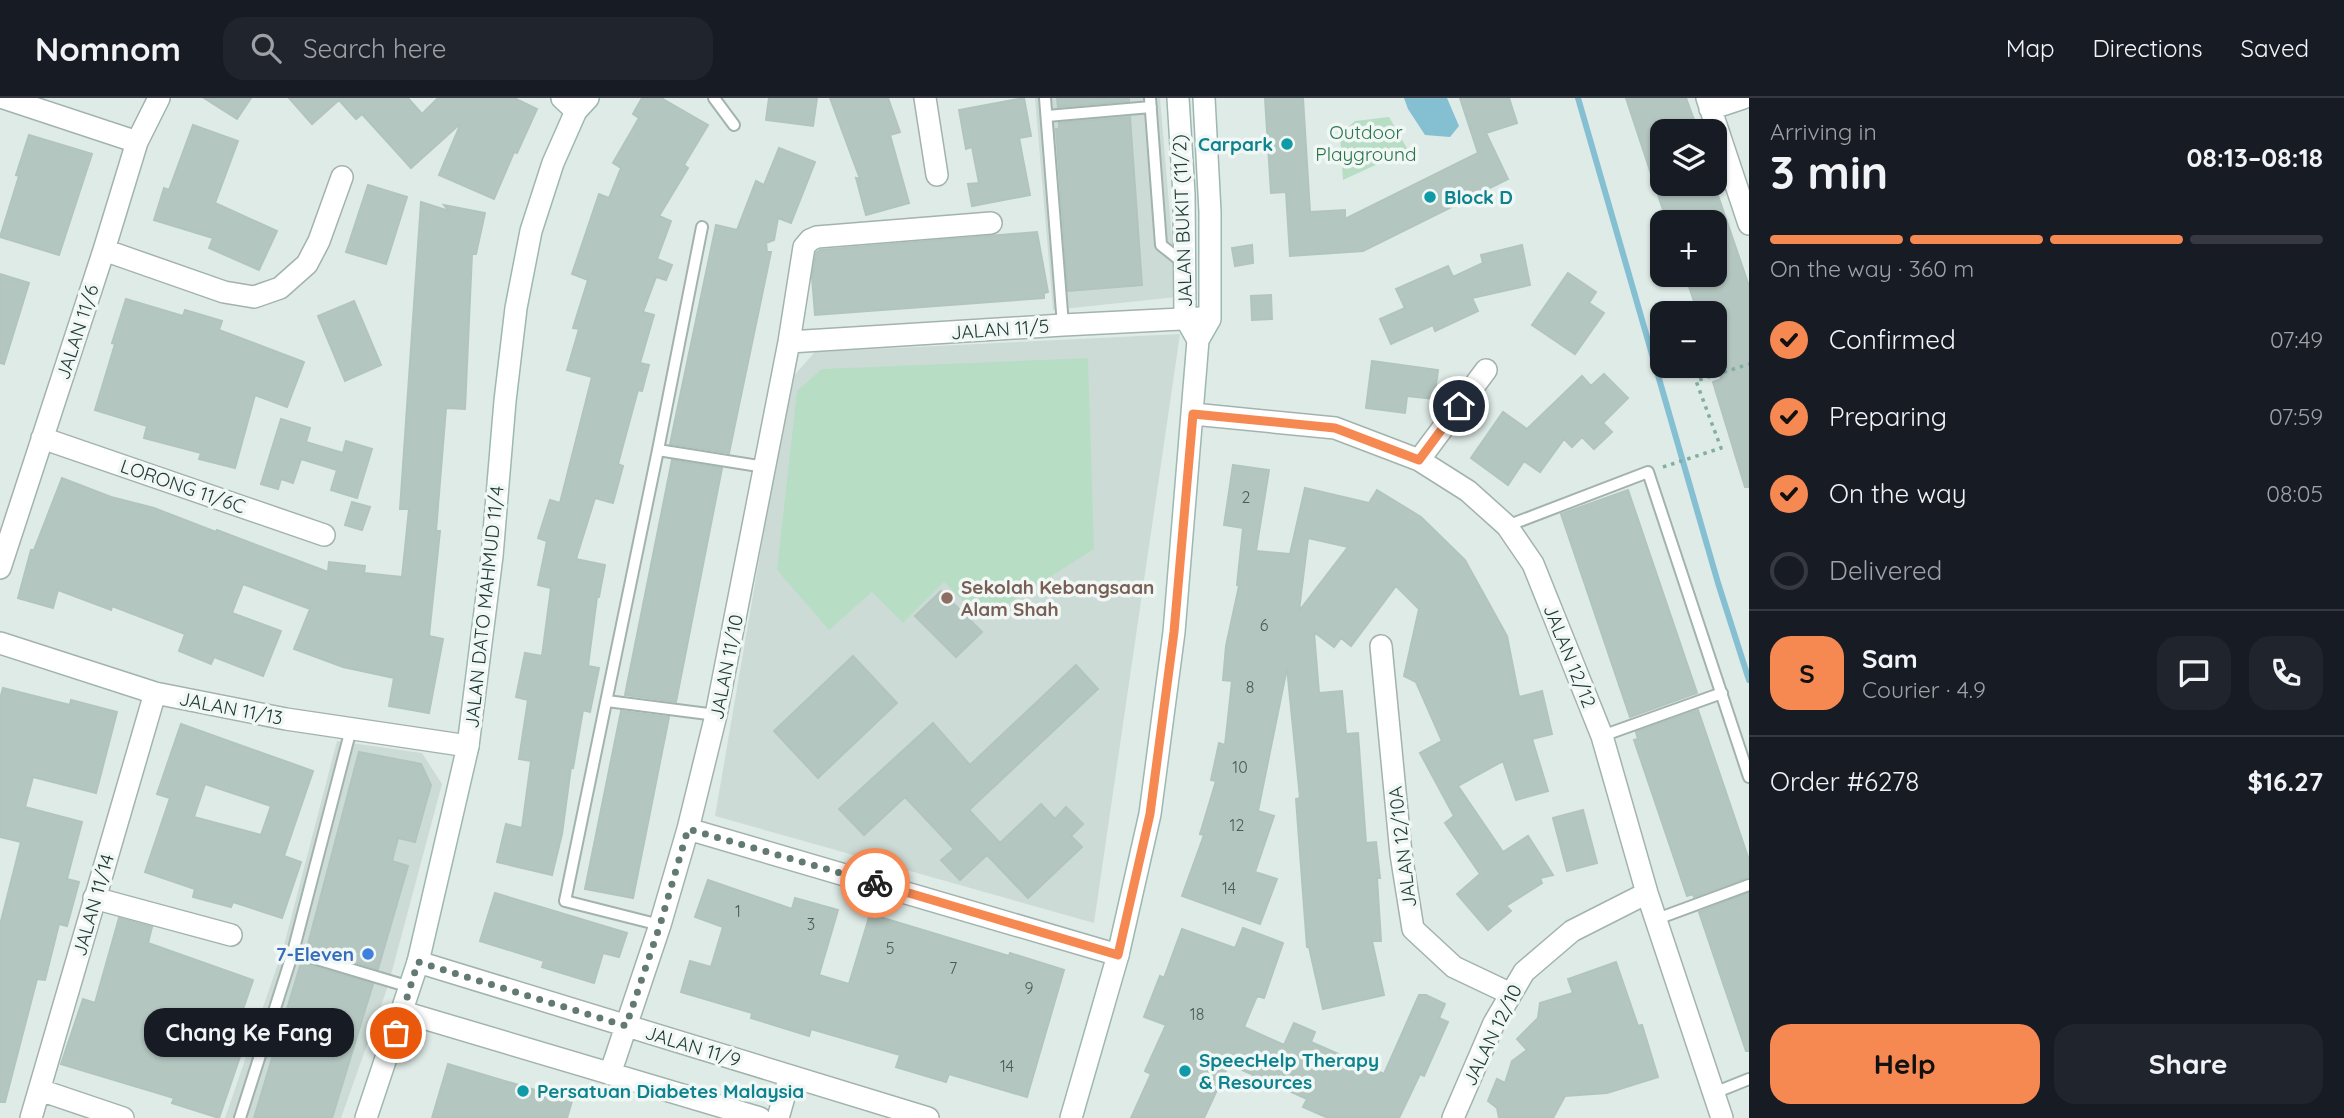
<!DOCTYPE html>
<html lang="en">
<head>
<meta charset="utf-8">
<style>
  body { margin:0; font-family:Quicksand,sans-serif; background:#20242c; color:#f1f3f6; height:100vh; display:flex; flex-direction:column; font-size:26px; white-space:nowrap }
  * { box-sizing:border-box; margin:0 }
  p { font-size:23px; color:#9ea1a6 }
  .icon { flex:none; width:38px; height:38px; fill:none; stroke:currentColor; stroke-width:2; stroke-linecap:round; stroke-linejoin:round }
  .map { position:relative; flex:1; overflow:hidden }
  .drawer { display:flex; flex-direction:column; background:#171b24; width:595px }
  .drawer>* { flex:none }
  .tools { position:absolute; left:1650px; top:21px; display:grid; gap:14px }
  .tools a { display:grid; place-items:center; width:77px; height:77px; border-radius:14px; background:#171b24; box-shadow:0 2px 5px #0004; font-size:35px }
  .pin { position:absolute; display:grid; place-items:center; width:60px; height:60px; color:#fff; margin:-30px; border:4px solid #fff; border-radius:50%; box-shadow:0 2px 7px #0007 }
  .courier { position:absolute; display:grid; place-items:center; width:70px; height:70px; margin:-35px; border:5px solid #f68952; border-radius:50%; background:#fff; color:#222; box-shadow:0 2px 9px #0007 }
  .bubble { position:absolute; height:49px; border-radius:21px; background:#171b24; box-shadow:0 2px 5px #0004; font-size:23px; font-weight:700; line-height:49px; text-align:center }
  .headline em { font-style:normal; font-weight:700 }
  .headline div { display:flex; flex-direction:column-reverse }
  .headline { display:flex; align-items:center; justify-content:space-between; height:119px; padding:0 21px }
  h1 { font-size:46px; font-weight:700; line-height:52px }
  .bar { display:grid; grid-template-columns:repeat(4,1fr); gap:10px 7px; align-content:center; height:84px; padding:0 21px }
  .bar i { height:9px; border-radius:5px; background:#363941 }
  .bar .current { background:#f68952 }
  .bar p { grid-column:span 4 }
  .line { display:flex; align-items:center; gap:18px; padding:0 21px; border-top:2px solid #363941 }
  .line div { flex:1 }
  .round { display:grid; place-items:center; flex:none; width:74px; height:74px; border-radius:21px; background:#20242c }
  ol { padding:0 21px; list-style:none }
  li { display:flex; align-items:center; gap:21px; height:77px }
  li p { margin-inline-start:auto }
  li .icon { padding:7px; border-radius:50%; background:#f68952; color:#111; stroke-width:4 }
  li:last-child { color:#9ea1a6 }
  li i { width:38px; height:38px; border:4px solid #363941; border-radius:50% }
  .action { display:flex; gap:14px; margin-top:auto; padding:14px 21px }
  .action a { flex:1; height:80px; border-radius:21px; background:#f68952; color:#111; font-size:28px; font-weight:700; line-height:80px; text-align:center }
  .action a+a { background:#20242c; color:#f1f3f6 }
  header { display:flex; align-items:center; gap:42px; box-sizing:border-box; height:98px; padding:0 35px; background:#171b24; border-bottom:2px solid #363941 }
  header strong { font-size:33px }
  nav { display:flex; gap:38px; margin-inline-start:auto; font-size:24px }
  .search { width:490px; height:63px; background:#20242c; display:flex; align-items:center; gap:18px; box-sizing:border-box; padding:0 24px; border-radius:21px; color:#9ea1a6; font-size:26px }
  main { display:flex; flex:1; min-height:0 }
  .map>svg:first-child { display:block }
</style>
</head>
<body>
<header>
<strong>Nomnom</strong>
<div class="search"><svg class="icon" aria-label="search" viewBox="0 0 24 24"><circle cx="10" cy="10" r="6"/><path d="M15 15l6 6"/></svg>Search here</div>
<nav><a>Map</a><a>Directions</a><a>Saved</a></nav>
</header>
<main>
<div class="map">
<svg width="1749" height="1020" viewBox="0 0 1749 1020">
  <rect width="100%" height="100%" fill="#dfebe7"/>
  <path fill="#cddbd6" d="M1035,0H1160L1177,199L1053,212Z
    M1180,236L1094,825L715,718L790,282L815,254Z
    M337,643L422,655L442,686L388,888L341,1020H225L283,851Z"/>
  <path fill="#b7ddc5" d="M1389,19L1408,52L1343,82L1340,36L1355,23Z
    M1088,260L1094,451L982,522L944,484L903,525L872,494L829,532L777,472L797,293L822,271Z"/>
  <path fill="#85bfd2" d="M1404,0H1447L1459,28L1450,39L1425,37L1408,11Z"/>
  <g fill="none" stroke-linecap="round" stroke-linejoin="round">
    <path stroke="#85bfd2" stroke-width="6" d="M1578,0L1718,485L1749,582"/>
  </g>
  <path fill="#b4c6c0" stroke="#b1c5be" stroke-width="2" fill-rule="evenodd" d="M204,0H251L237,21Z
    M289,0H408L422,16L438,0H514L537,11L517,55L514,54L494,101L439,77L461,25L411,70L362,16L356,21L339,2L312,26Z
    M642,0H661L708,27L684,67L688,70L659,118L671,123L657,161L672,167L666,182L656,179L643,214L654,217L640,265L649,267L642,293L638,292L618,366L623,368L613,405L595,400L576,461L605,467L599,499H597L588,568L599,570L590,614L583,612L573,670L571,669L562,736L552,777L497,764L506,726L522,730L531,663L519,661L528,602L516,599L525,555L542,558L551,490L538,487L547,443L538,440L550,402L560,405L592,279L567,272L579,231L573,230L588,182L572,176L599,96L609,100L621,70L613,65L639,20L633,16Z
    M769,0H817L813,28L766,22Z
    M830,0H888L900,34L890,37L909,105L866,117L856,80L860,81Z
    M1024,0L1031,38L1019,40L1030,97L972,108L968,86L979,85L972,49L966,51L959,12Z
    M1057,0H1129V3L1058,9Z
    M1265,0H1303L1310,114L1345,112V121L1478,55L1460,0H1509L1517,25L1486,35L1508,81L1363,153L1290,158L1286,94L1271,95Z
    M1626,0H1686L1698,33H1662V86H1714L1749,188V389H1745L1713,284L1721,281L1715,264V215H1698L1685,177H1715V124H1667Z
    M1130,19L1142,187L1068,193L1056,31H1059V25Z
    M193,27L238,43L215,105L277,133L259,172L209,150L213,140L154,122L164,90L169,92Z
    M29,37L92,56L59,157L0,139L19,78L16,77Z
    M779,50L815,64L791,125L778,120L774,142L766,145L767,154H771L729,355L670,346L716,127L737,132L756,83L764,87Z
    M368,87L407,99L386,166L346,154Z
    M421,104L449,113L444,107L485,115L476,156H472L465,311L446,310L436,433H440L429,538L443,541L429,615L389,608L394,580L343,569L294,551L310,511L243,486L232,515L281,533L263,578L214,559L211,566L179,553L185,536L112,508L111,512L58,492L53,510L18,500L31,452H34L62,380L111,399L154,410L216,434L217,432L328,474L329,464L365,468L364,475L402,479L409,411H400Z
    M1037,134L1048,194L1044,195V200L815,217L812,179L816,155L820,152Z
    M1252,147L1253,165L1235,168L1232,150Z
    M1522,147L1530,187L1472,200L1478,213L1435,233L1433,227L1391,246L1380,221L1405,210L1396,191L1448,168L1453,179L1483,165L1481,157Z
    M1568,175L1596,194L1589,205L1604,215L1575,256L1532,227Z
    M0,176L29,185L4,266L0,265Z
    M1271,197L1272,221L1252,222L1251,198Z
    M126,201L183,218L185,212L222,223L219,232L304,264L287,309L255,297L235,370L199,361L201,355L144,340L147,328L95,312L115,246L112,245Z
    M354,203L381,267L345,283L318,218Z
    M1372,263L1438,272L1434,301L1407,298L1405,315L1366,310Z
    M1604,276L1628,300L1603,325L1612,334L1594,351L1582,339L1572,349L1564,341L1540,374L1524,363L1508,387L1471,360L1503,314L1527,331L1582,278L1591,288Z
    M281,321L310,330L306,344L343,355L346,343L372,351L357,400L331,392L337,372L301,361L293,385L281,381L278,391L261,386Z
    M672,362L722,370L676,604L625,597Z
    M1233,367L1269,372L1256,453L1290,456L1305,390L1369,405L1377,392L1421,419L1465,462L1507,538L1519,599L1542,593L1552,636L1532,641L1548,693L1516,702L1503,663L1458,688L1503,754L1528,738L1553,777L1540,780L1542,785L1506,808L1511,813L1488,832L1457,796L1480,776L1445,725L1454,718L1420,655L1442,643L1416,584L1404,578L1419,511L1396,488L1351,548L1341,540L1334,549L1314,534L1319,595L1342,593L1346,636L1358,635L1366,745L1376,744L1380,780H1377L1381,843H1372L1384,897L1323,911L1309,849H1307L1296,701L1300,700L1287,570L1258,713L1274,718L1255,774L1277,781L1260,826L1182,798L1204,737L1200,736L1216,683L1211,682L1219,645L1225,647L1232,583L1223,582L1226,548L1239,488L1237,487L1243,430L1224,427ZM1308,440L1348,449L1299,513Z
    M1628,392L1697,595L1630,619L1561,416Z
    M352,404L370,409L362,432L345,427Z
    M941,493L982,534L956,559L915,518Z
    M853,558L897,605L818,680L774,633Z
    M1076,567L1098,591L969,712L1000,745L1041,706L1055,721L1066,709L1083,726L1071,738L1082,749L1028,800L987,757L960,782L941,762L954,751L905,699L864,737L839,711L933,625L970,667Z
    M3,590L70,607L71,602L117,614L96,695L33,679L25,709L82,724L67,781L79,784L67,828L59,826L45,882L37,881L5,1004H0V827L21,744L0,739V601Z
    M1698,612L1749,762V779L1694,799L1693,796L1687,798L1634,642L1638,641L1636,634Z
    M621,613L669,619L633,800L585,791Z
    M181,626L313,673L284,758L301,764L282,820L233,804L231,809L193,799L195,791L145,774L170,700L157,696ZM205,686L271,708L261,737L194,719Z
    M359,654L421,666L431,687L415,744L398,740L392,763L408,768L378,871L307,850Z
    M1583,712L1597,765L1567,773L1553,720Z
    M708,782L792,811L795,800L838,812L819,877L849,886L870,816L1009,858L1010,855L1064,872L1027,999L949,976L946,984L896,969L900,957L811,931L809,938L751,920L752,915L681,894L690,863L711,869L723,829L695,819Z
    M495,795L627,835L619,859L603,855L594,885L542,869L544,863L480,843Z
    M1749,795V953H1746L1699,814Z
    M119,820L152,829L148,845L253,882L231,946L243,950L219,1020L172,1005L174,1000L61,966L83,901L95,905Z
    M1243,830L1283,845L1264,900L1257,898L1244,929L1284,947L1294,925L1315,934L1311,944L1384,976L1419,897H1426L1445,906L1439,920L1448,924L1424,978L1420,976L1399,1020H1328L1303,1009L1307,1001L1229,966L1204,1020H1131L1151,976L1145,973L1166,927L1144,919L1160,878L1164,880L1182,831L1235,850Z
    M1616,864L1638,928L1642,927L1658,979L1607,995L1565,998L1553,1020H1499L1497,1010L1488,1003L1497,981L1505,985L1512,963L1527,952L1517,941L1538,920L1540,905L1573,895L1568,881Z
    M301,865L373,886L332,1020H254Z
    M448,966L572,1003L567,1020H432Z"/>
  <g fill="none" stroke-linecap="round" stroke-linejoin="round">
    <defs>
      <path id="lane" d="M714,0L734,27
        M1045,0L1063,227
        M1150,0L1161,147L1185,166
        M1047,18L1151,9
        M658,352L765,369
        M1507,428L1648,374L1749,679
        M607,603L716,617
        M1602,638L1722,595
        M1657,821L1749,787
        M660,827L565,803L658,352L702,129
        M293,854L410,889
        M1714,995L1749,981
        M240,1020L293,854L351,631"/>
      <path id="street" d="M4,0L137,44
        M562,0L576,13
        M925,0L937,77
        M1707,0L1749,126
        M1710,11L1743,0
        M104,152L224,194L254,199L280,190L307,166L319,143L342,79
        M789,244L1063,227L1201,220
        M1193,316L1335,330L1419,362L1468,393L1507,428L1533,466L1602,638L1647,795L1722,1020
        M42,340L324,437
        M1419,362L1486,272
        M0,470L104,152L137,44L159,0
        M0,545L155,595L286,621L468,648
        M1381,548L1401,756L1413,831L1454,869L1511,896
        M688,731L1118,857
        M94,800L231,837
        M418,864L928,1020
        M403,914L760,1020
        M610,976L660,827L688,731L716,617L789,244L804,149L810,142L817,139L991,125
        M40,992L123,1020
        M31,1020L155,595
        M778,1020L790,978
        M1453,1020L1494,925L1524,874L1572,833L1647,795"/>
      <path id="secondary" d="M1178,0L1184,96L1185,219L1198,242
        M366,1020L418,864L468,648L492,458L505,303L516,210L531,133L553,65L576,13L588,0
        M1071,1020L1118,857L1150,716L1174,534L1198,242L1210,221V114L1204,0"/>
    </defs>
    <use href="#lane" stroke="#a2b3ae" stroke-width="14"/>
    <use href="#street" stroke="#a2b3ae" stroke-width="24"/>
    <use href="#secondary" stroke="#9eb7b0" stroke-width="24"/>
    <path stroke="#7fafa4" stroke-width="3.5" stroke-dasharray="3.5 5" stroke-linecap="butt" d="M1663,369L1721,350L1696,283L1749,266"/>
    <use href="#lane" stroke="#fff" stroke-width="10"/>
    <use href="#street" stroke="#fff" stroke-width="21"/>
    <use href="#secondary" stroke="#fff" stroke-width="21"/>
  </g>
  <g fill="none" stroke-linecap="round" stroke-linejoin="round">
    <path stroke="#637974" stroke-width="7" stroke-dasharray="0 12.6" d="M396,935L418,864L626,928L660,827L688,731L875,785"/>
    <path stroke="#f68952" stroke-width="9" d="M875,785L1118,857L1150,716L1174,534L1193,316L1335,330L1419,362L1459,308"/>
  </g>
  <g fill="#0f9aa8" stroke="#f0f7f4" stroke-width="2.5">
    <circle cx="1287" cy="46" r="7"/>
    <circle cx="1430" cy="99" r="7"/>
    <circle cx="1185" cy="973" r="7"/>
    <circle cx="523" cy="993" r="7"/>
  </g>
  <circle fill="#8d6e63" stroke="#f0f7f4" stroke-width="2.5" cx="947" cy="500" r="7"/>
  <circle fill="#3f7fe0" stroke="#f0f7f4" stroke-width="2.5" cx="368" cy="856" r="7"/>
  <g text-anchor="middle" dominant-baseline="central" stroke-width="7" stroke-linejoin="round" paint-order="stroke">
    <g font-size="16" fill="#455e58">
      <text x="1246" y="399">2</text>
      <text x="1264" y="527">6</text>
      <text x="1250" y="589">8</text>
      <text x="1240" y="669">10</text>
      <text x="1237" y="727">12</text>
      <text x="1229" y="790">14</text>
      <text x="738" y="813">1</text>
      <text x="811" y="826">3</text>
      <text x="890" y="850">5</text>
      <text x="953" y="870">7</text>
      <text x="1029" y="890">9</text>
      <text x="1197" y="916">18</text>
      <text x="1007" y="968">14</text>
    </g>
    <g font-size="19" fill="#29734c" stroke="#f0f7f4">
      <text x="1366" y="34">Outdoor<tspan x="1366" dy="22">Playground</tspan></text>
    </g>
    <g font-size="19" font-weight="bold" fill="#0d838f" stroke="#f0f7f4" text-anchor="start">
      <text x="1273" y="46" text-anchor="end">Carpark</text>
      <text x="1444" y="99">Block D</text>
      <text x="1199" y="962">SpeecHelp Therapy<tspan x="1199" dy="22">&amp; Resources</tspan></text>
      <text x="537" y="993">Persatuan Diabetes Malaysia</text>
    </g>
    <g font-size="19" fill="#203b36" stroke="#f0f7f4">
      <text transform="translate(1182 123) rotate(-92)">JALAN BUKIT (11/2)</text>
      <text transform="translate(1000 231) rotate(-4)">JALAN 11/5</text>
      <text transform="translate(77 234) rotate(-72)">JALAN 11/6</text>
      <text transform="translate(183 388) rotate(19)">LORONG 11/6C</text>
      <text transform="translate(484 509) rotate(-84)">JALAN DATO MAHMUD 11/4</text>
      <text transform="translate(1570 558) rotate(68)">JALAN 12/12</text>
      <text transform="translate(726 569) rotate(-79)">JALAN 11/10</text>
      <text transform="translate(231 610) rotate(11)">JALAN 11/13</text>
      <text transform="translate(1402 749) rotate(-97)">JALAN 12/10A</text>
      <text transform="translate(93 807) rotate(-74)">JALAN 11/14</text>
      <text transform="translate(1492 937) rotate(-64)">JALAN 12/10</text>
      <text transform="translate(693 948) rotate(17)">JALAN 11/9</text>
    </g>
    <g font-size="19" font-weight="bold" fill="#785e54" stroke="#f0f7f4" text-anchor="start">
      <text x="961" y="489">Sekolah Kebangsaan<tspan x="961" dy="22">Alam Shah</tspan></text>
    </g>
    <g font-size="19" font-weight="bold" fill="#366cbe" stroke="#f0f7f4" text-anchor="end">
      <text x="354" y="856">7-Eleven</text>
    </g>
  </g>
</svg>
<div class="tools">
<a><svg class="icon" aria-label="layers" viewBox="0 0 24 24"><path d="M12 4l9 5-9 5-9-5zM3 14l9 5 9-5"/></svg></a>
<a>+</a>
<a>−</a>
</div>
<div class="pin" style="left:396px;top:935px;background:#ea580c"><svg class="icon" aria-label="bag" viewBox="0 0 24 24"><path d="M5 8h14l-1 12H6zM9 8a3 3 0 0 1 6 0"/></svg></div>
<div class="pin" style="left:1459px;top:308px;background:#1f2937"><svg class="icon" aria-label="home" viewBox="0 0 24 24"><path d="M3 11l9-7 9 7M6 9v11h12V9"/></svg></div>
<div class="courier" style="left:875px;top:785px"><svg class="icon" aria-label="bike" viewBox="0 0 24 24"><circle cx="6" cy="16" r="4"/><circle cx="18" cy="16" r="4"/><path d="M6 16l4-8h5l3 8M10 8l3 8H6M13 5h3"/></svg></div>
<div class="bubble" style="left:144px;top:910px;width:210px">Chang Ke Fang</div>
</div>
<section class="drawer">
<div class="headline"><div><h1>3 min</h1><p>Arriving in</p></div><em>08:13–08:18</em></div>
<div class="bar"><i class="current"></i><i class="current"></i><i class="current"></i><i></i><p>On the way · 360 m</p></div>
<ol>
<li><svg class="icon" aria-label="check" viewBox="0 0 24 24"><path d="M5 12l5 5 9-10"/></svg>Confirmed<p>07:49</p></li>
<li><svg class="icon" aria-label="check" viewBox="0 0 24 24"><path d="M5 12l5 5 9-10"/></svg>Preparing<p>07:59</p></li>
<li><svg class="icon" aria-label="check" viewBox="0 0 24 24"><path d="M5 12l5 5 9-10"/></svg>On the way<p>08:05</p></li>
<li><i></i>Delivered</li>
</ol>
<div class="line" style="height:126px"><b class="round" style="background:#f68952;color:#111">S</b><div><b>Sam</b><p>Courier · 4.9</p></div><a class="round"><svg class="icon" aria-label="chat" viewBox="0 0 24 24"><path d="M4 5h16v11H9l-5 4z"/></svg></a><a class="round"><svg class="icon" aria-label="phone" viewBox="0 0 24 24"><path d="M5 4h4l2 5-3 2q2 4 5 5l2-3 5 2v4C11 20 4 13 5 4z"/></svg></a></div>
<div class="line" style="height:91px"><div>Order #6278</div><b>$16.27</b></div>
<div class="action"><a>Help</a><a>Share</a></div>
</section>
</main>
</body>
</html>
